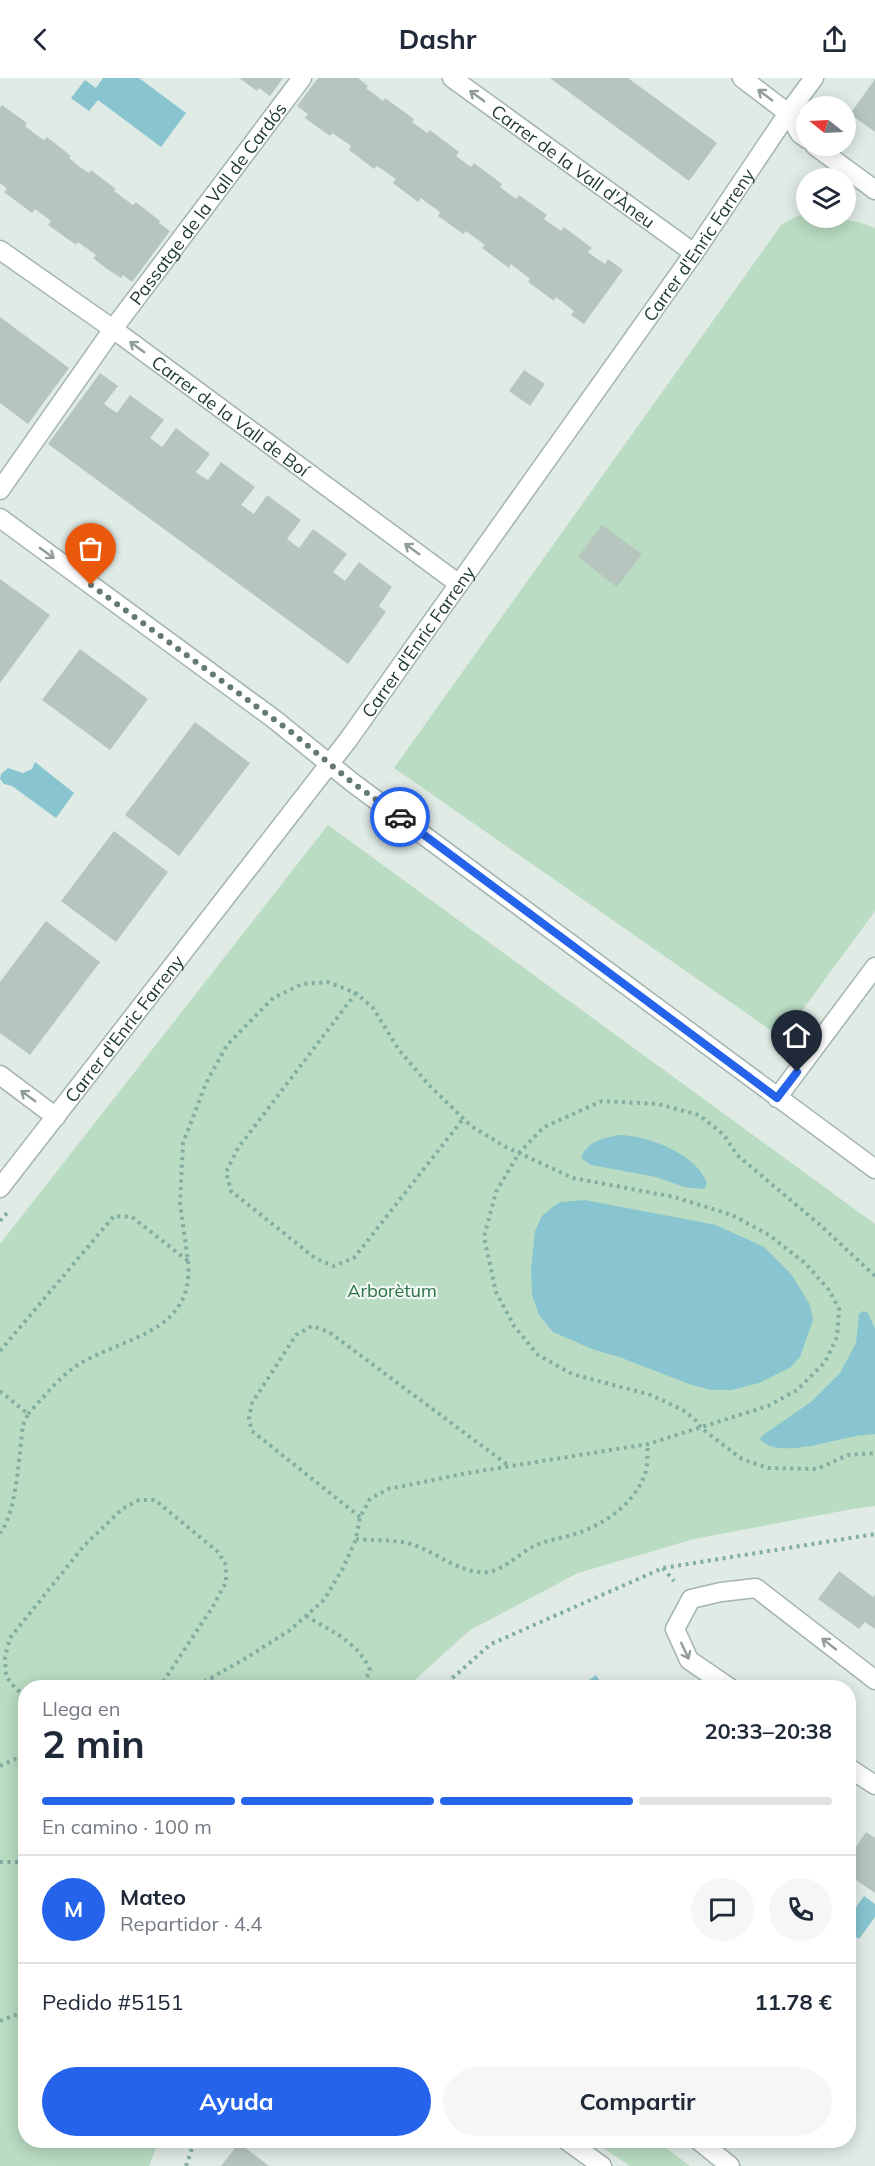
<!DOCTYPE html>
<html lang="es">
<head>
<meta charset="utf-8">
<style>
  body { margin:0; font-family:Mulish,sans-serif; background:#f6f6f7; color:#1f2937; height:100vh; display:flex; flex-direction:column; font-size:22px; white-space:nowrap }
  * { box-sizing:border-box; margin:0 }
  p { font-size:20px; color:#747a83 }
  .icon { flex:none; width:33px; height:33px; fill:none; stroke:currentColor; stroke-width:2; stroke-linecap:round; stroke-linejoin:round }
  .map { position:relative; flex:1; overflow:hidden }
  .sheet { position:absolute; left:18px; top:1602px; width:838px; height:468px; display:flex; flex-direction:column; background:#fff; border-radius:24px; box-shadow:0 3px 15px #0003 }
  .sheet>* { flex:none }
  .needle { width:39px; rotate:288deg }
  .controls { position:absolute; left:796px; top:18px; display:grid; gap:12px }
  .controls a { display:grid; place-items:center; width:60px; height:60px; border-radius:50%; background:#fff; box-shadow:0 3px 15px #0003; font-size:30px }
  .pin { position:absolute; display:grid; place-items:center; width:51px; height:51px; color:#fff; margin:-62px -26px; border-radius:50% 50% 50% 0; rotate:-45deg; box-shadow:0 0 6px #0007 }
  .pin .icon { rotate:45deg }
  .courier { position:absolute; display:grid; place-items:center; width:60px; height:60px; margin:-30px; border:4px solid #2563eb; border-radius:50%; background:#fff; color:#222; box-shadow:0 2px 8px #0007 }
  .summary em { font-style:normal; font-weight:700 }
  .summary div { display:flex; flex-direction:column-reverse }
  .summary { display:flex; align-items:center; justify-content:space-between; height:102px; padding:0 24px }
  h1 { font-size:39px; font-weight:700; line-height:45px }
  .bar { display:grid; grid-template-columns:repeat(4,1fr); gap:9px 6px; align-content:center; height:72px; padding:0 24px }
  .bar i { height:8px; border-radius:4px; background:#e0e1e3 }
  .bar .selected { background:#2563eb }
  .bar p { grid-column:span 4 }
  .line { display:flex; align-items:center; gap:15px; padding:0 24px; border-top:2px solid #e0e1e3 }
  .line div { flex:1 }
  .round { display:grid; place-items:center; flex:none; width:63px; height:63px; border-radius:32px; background:#f6f6f7 }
  .cta { display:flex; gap:12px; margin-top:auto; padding:12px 24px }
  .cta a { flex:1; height:69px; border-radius:36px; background:#2563eb; color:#fff; font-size:24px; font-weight:700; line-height:69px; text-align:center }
  .cta a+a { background:#f6f6f7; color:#1f2937 }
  header { display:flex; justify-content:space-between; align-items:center; height:78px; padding:0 24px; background:#fff; font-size:27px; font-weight:700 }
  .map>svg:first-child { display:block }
</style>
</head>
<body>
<header><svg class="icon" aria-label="back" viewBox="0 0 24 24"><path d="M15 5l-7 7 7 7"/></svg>Dashr<svg class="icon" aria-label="share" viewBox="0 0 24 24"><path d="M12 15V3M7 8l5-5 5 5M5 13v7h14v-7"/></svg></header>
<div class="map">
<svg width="875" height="2088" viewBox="0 0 875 2088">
  <rect width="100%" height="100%" fill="#e0ebe6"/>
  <path fill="#b9dcc2" d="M804,135L807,136V140C830,140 854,140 875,150V833L782,960L394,690L782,146Z
    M328,747L875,1146V1428L852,1431L694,1461L578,1495L470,1552L407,1609L26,1610V2062L159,2063L149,2088H0V1166Z
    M593,2063H657L690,2088H630Z"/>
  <path fill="#88c5d0" d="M103,0H139L186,35L161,69L98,22L89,33L71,20L85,2L96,10Z
    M35,684L74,715L56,740L12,708L4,706L0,701L1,696L8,690L23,695L32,691Z
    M619,1057C647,1057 699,1077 707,1106L704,1111L684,1109L656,1099L591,1087L581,1080C587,1063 604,1060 619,1057Z
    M585,1122L716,1147L764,1169L791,1196L810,1227L813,1242L800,1279L791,1289L759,1305L731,1312H711L689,1306L622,1280L592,1271L553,1254L539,1237L532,1217L531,1191L535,1153L542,1138L554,1128L561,1124Z
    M863,1233L868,1235L875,1251V1356C867,1357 859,1357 851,1359C830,1363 775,1381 760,1361L763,1357L811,1324L840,1295L856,1265L859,1236Z
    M596,1597L604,1609H580Z
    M864,1818L875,1826V1839L859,1861L849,1854V1839Z"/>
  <path fill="#b6c6bf" d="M239,0H283L270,18L259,10L257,13Z
    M318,0H358L368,8L366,10L374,16L383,23L385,20L414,41L412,44L427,55L430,52L459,74L456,78L471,89L474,85L502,106L500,109L516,121L519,117L547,137L544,141L561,153L564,149L592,170L588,174L596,180L605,186L608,181L623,192L584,246L571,237L574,233L556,219L554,223L528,204L530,201L511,186L509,190L482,170L485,167L466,153L463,156L438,138L440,134L430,127L421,120L418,124L393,105L396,101L377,88L374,91L349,72L351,68L341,61L332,55L330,58L305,40L308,36L297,28Z
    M550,0H628L717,65L689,103Z
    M875,1V54L850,36Z
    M2,27L27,45L25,48L35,56L44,62L47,59L71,78L69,80L80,89L89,95L91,92L116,111L114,113L133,127L136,124L160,143L159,145L170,153L132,204L123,197L121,200L107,191L93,180L96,177L78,164L76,167L48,147L51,143L35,131L32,135L4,114L7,111L0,105V30Z
    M0,239L69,290L28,346L0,325Z
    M524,292L545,306L530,328L509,313Z
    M100,295L118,308L104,326L117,335L130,317L164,342L150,360L162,369L176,350L210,376L196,394L201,398L208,402L221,384L255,409L241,427L254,436L267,417L301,442L287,461L299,470L313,451L347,476L333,494L345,503L359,484L392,509L379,528L386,534L348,586L48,366Z
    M602,447L642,476L617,509L578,479Z
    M0,501L50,537L0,605Z
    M80,571L148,621L110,672L42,622Z
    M195,644L250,685L179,778L125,737Z
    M114,753L168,794L116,864L61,823Z
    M46,843L100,884L30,977L0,955V904Z
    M839,1493L873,1519L875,1516V1551L865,1544L859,1551L818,1521Z
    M866,1754L875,1760V1815L849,1797V1764L856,1769Z
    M239,2065L269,2088H221Z"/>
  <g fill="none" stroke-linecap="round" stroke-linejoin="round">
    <defs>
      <g id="street">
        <path id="s1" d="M452,0L694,175"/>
        <path d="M742,0L788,35L800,56L807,61"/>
        <path d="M815,68L875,112"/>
        <path id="s2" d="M0,172L113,251L459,506"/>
        <path id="s3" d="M0,412L113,251L302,0"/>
        <path d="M0,440L274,641L353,705L875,1091"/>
        <path d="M0,997L56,1039"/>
        <path d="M777,1020L875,889"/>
        <path id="s4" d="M0,1110L348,662L694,175L788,35L814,0"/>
        <path d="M730,1610L689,1582L675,1551L691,1521L721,1514L756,1510L875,1602"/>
        <path d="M849,1690L875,1707"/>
        <path d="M566,2062L602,2088"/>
        <path d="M698,2062L730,2088"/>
      </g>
    </defs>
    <use href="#street" stroke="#a3b3ad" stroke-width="21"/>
    <path stroke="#81aea0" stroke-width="4" stroke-dasharray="3 4.5" stroke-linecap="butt" d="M356,915L238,1070L226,1094L231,1113L315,1180L333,1188L354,1180L463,1041
      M0,1143L7,1135
      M875,1198L819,1146L737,1077L724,1057L699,1037L658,1026L602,1023L544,1049L519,1075L496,1114L484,1159L496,1214L514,1248L538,1277L572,1296L651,1317L683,1332L698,1344L701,1350L742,1381L768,1390L817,1391L848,1377L875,1375
      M0,1273L114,1138L132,1139L188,1183L180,1125L183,1065L206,1005L227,967L273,920L302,906L328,904L356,915L373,930L399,972L429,1007L471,1048L506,1069L573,1100L674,1119L732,1137L769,1157L805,1185L829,1212L839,1231L837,1259L825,1284L797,1312L768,1328L648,1366L468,1395L388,1411L370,1421L360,1439L356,1461L343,1490L324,1522L290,1552L248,1579L193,1610
      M0,1313L28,1336L23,1347C19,1374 17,1435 0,1455
      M28,1336C41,1322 58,1301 73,1290C120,1258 195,1258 188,1183
      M360,1439L252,1353L249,1341L252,1325L296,1257L312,1248L329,1254L509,1388
      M356,1461C374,1463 395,1461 411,1466C434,1473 455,1492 479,1494C499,1497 516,1478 532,1469C548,1461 565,1460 581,1454C609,1443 636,1424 646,1393C648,1385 647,1374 648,1366
      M663,1490L674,1503
      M306,1538C331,1553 358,1564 370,1592L362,1610
      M207,1610L213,1600
      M441,1610L491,1566L663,1490L875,1456
      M26,1618L15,1610L6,1598L5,1579L10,1560L83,1469L122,1431L139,1422H155L218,1474L226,1487V1504L212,1530L159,1610
      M0,1688L26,1676
      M0,1784H26
      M0,1943L26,1933
      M186,2088L195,2062"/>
    <use href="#street" stroke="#fff" stroke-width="18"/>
  </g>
  <defs><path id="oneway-shaft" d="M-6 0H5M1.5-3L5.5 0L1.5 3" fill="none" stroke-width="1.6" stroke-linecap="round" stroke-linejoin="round" transform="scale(1.5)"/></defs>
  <g stroke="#909d9a">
    <use href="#oneway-shaft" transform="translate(765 17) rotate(-143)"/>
    <use href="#oneway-shaft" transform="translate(477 18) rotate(-144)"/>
    <use href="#oneway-shaft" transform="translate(137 269) rotate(-144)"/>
    <use href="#oneway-shaft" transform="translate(412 471) rotate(-144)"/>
    <use href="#oneway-shaft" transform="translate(47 475) rotate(36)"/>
    <use href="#oneway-shaft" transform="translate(28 1018) rotate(-144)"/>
    <use href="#oneway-shaft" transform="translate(829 1566) rotate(-142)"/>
    <use href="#oneway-shaft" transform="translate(685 1573) rotate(65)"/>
  </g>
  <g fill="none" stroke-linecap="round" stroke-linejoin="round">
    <path stroke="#647972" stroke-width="6" stroke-dasharray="0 10.8" d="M91,507L290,653L353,705L400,739"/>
    <path stroke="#2563eb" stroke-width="8" d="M400,739L777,1020L797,994"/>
  </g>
  <g text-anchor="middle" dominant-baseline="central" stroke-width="4.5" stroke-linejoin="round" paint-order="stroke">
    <g font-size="18" fill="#213b34" stroke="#f0f8f4">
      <text stroke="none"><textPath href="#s1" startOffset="150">Carrer de la Vall d'Àneu</textPath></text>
      <text stroke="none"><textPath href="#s3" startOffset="354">Passatge de la Vall de Cardós</textPath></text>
      <text stroke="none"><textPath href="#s4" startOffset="1174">Carrer d'Enric Farreny</textPath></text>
      <text stroke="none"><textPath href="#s2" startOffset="284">Carrer de la Vall de Boí</textPath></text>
      <text stroke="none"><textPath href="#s4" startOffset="688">Carrer d'Enric Farreny</textPath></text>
      <text stroke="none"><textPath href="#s4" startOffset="202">Carrer d'Enric Farreny</textPath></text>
    </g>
    <g font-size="18" fill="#2c7146" stroke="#f0f8f4">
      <text x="392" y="1212">Arborètum</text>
    </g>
  </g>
</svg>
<div class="controls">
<a><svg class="needle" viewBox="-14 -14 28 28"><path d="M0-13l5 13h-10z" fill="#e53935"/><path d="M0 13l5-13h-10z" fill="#747a83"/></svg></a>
<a><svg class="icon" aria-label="layers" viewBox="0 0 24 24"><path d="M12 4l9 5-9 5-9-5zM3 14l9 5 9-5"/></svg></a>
</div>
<div class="pin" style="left:91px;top:507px;background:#ea580c"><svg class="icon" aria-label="bag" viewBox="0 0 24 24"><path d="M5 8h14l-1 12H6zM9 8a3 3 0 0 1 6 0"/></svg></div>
<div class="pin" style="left:797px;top:994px;background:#1f2937"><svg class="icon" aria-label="home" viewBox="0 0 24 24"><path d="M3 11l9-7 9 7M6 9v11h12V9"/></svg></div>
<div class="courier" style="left:400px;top:739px"><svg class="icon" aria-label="car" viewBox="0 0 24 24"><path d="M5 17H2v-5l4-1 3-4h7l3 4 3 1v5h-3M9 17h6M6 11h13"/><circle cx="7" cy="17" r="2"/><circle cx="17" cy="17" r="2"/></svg></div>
<section class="sheet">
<div class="summary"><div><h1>2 min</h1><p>Llega en</p></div><em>20:33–20:38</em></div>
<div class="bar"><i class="selected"></i><i class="selected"></i><i class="selected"></i><i></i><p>En camino · 100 m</p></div>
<div class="line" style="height:108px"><b class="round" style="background:#2563eb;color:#fff">M</b><div><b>Mateo</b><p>Repartidor · 4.4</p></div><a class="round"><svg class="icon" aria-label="chat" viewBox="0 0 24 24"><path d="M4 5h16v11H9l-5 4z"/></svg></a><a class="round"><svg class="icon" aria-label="phone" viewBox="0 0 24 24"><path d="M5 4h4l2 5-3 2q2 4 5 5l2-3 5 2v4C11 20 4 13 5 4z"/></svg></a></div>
<div class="line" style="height:78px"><div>Pedido #5151</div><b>11.78 €</b></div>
<div class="cta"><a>Ayuda</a><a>Compartir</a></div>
</section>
</div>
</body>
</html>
